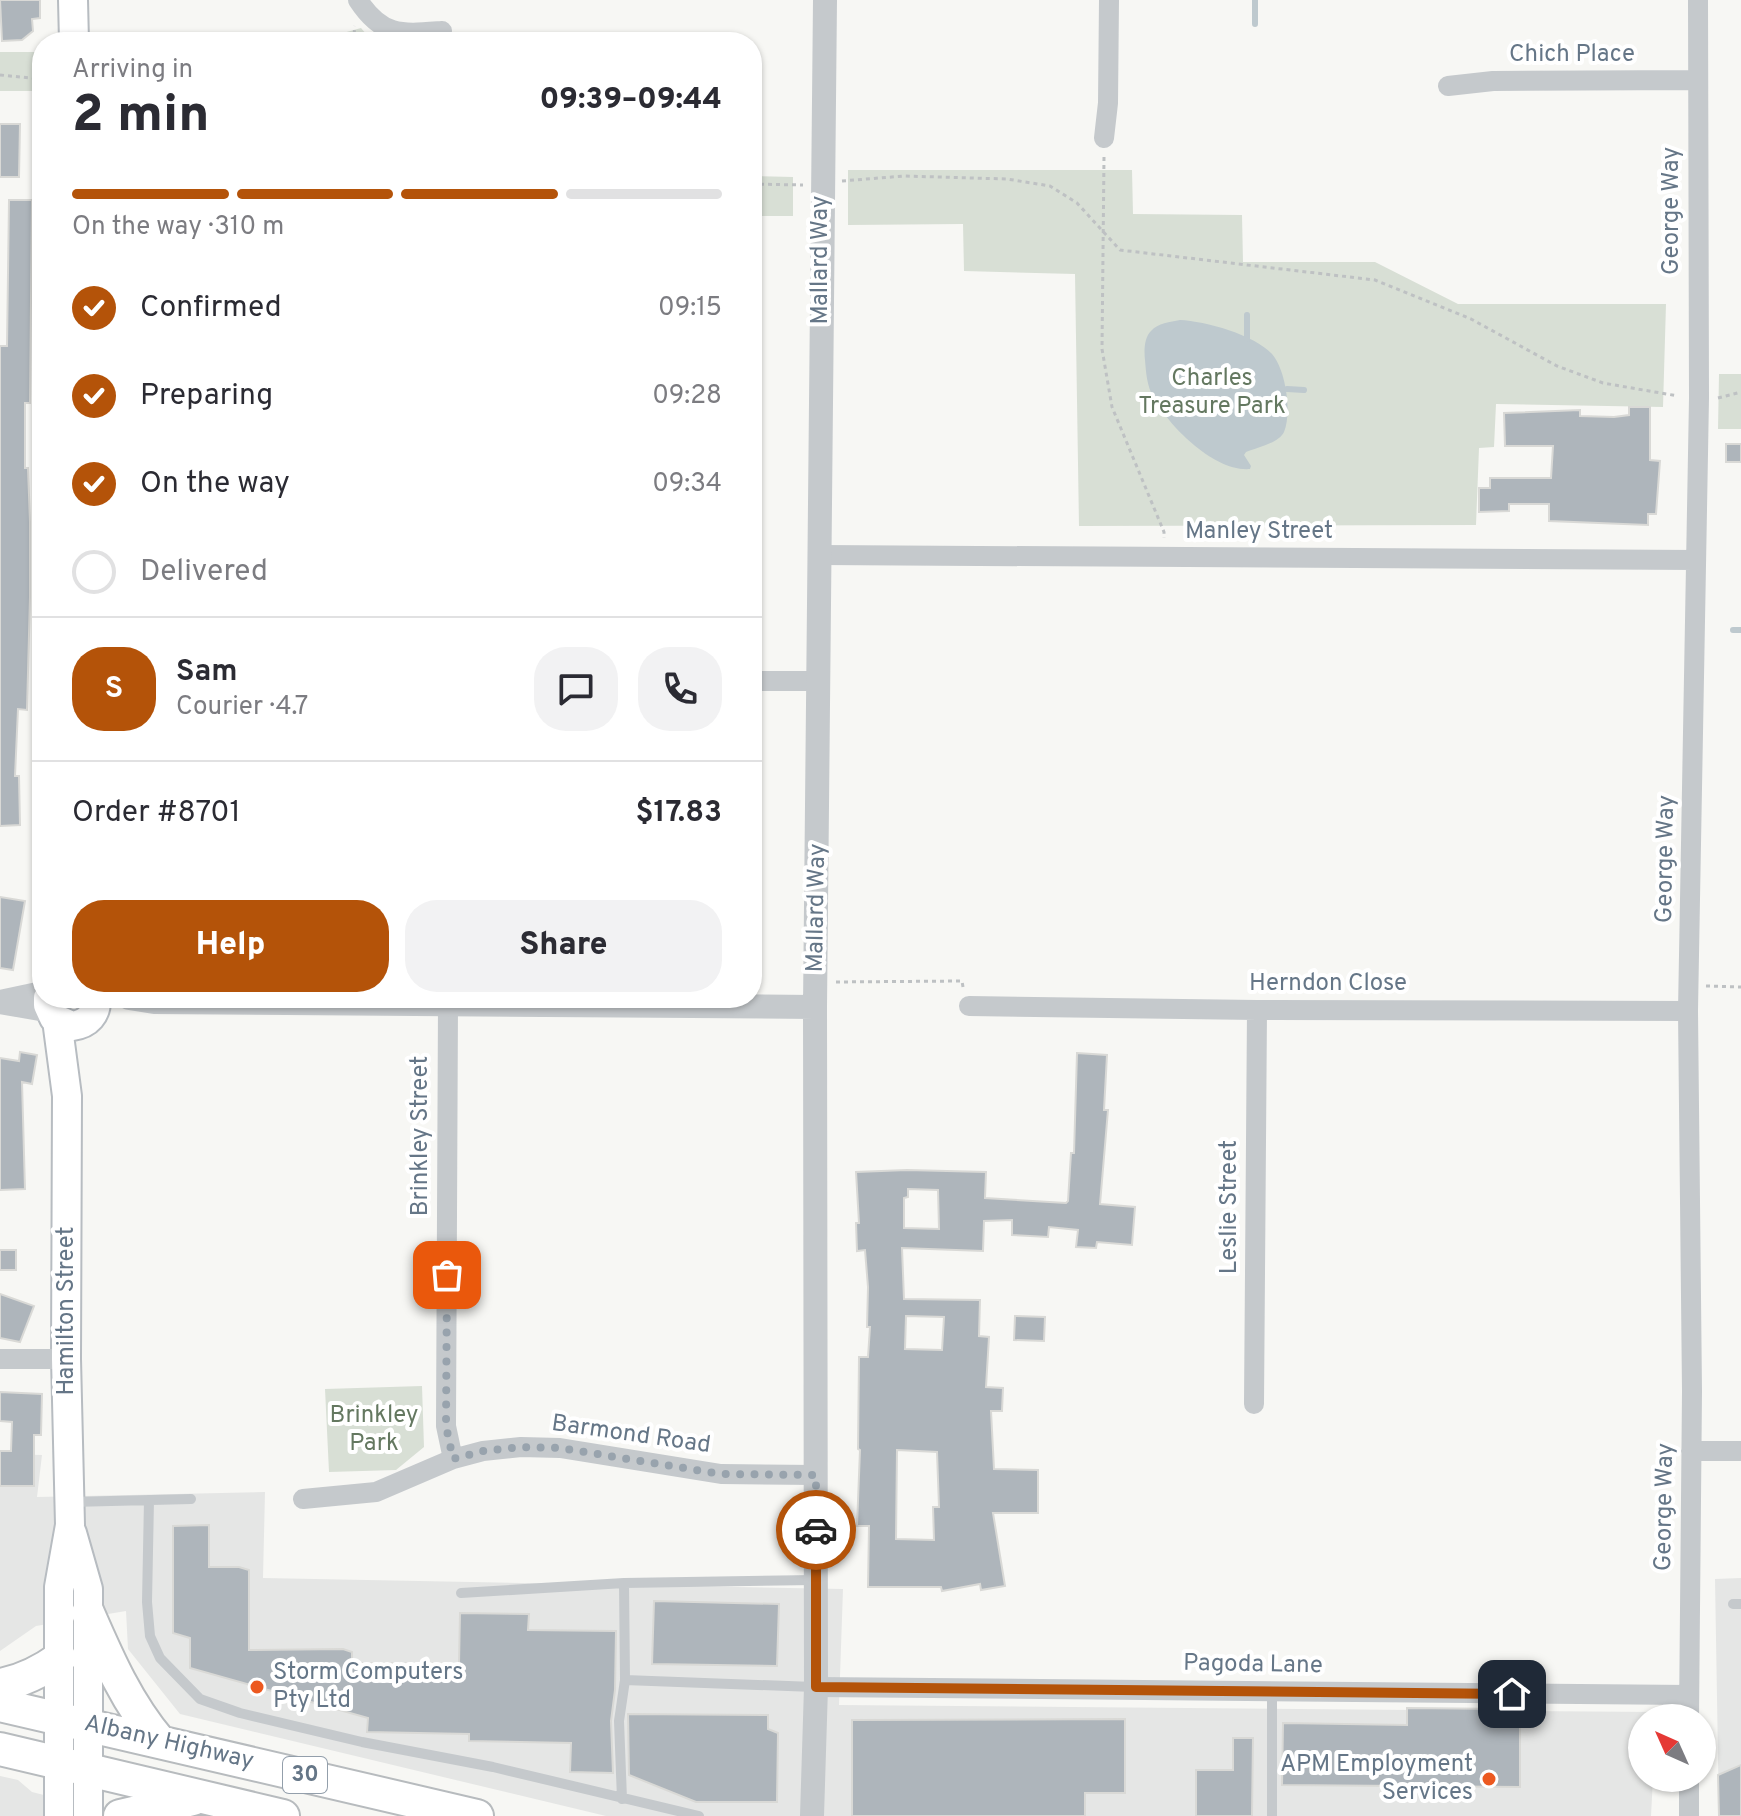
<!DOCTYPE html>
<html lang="en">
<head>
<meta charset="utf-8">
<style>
  body { margin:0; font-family:Overpass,sans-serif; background:#f2f2f3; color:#2b2b33; height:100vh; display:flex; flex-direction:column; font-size:30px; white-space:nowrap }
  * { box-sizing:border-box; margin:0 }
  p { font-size:26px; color:#7c7c81 }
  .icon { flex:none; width:44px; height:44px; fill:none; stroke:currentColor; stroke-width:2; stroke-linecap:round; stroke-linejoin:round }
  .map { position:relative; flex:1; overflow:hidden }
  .side { position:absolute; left:32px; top:32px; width:730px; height:976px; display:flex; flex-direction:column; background:#fff; border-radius:32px; box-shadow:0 2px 6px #0004 }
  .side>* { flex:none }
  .needle { width:52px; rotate:315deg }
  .tools { position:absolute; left:1628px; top:1704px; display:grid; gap:16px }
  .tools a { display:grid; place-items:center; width:88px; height:88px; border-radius:50%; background:#fff; box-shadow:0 2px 6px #0004; font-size:40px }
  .pin { position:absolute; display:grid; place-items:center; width:68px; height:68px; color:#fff; margin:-34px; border-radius:16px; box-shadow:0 4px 12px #0006 }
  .courier { position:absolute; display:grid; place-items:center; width:80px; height:80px; margin:-40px; border:6px solid #b45309; border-radius:50%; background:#fff; color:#222; box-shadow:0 2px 10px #0007 }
  .headline em { font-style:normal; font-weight:800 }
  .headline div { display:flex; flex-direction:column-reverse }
  .headline { display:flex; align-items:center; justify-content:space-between; height:136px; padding:0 40px }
  h1 { font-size:52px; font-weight:800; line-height:60px }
  .bar { display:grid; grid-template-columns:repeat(4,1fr); gap:12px 8px; align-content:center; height:96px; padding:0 40px }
  .bar i { height:10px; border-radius:6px; background:#e1e1e2 }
  .bar .active { background:#b45309 }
  .bar p { grid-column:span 4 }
  .line { display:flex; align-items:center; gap:20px; padding:0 40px; border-top:2px solid #e1e1e2 }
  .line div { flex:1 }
  .round { display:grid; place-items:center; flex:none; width:84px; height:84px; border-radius:32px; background:#f2f2f3 }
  ol { padding:0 40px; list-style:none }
  li { display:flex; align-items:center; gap:24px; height:88px }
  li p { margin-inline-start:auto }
  li .icon { padding:8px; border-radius:50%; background:#b45309; color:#fff; stroke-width:4 }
  li:last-child { color:#7c7c81 }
  li i { width:44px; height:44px; border:4px solid #e1e1e2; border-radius:50% }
  .action { display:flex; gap:16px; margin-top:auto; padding:16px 40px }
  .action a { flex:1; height:92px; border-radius:32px; background:#b45309; color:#fff; font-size:32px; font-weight:800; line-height:92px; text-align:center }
  .action a+a { background:#f2f2f3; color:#2b2b33 }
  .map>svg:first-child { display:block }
</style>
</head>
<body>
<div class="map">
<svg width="1741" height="1816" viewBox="0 0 1741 1816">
  <rect width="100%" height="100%" fill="#f7f7f4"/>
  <path fill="#e5e6e5" d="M0,1454L42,1455L37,1497L265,1492L263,1578L843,1589L839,1705L1655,1712V1718H1642V1778H1653L1651,1816H606L180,1714L128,1649L126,1611L36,1626L0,1651Z
    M1741,1578V1816H1719L1715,1579Z
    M0,1776L18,1780L32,1792L127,1816H0Z"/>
  <path fill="#d8dfd5" d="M361,28L373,42H325V38Z
    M0,52H42V91H0Z
    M848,170H1132L1133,214L1242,215L1243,262H1375L1458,304H1666L1663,407L1496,404L1494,447L1479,448L1476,525L1079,526L1075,274L964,271L963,224L848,225Z
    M752,176L793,177V216H752Z
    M1719,374H1741V429H1718Z
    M422,1386L424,1447L396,1470L329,1472L325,1389Z"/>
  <path fill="#bec9ce" d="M1180,320C1205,321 1255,335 1272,354C1286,370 1292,413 1284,432C1279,443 1256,448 1246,452L1244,455L1251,466L1250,469C1214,472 1169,426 1153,397C1147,385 1146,373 1145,360C1144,351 1144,338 1151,331C1158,323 1170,322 1180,320Z"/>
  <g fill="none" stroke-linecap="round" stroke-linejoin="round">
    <path stroke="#bec9ce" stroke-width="6" d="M1255,24V0
      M1247,315V339
      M1287,389L1304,390
      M1733,630H1741"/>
  </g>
  <path fill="#aeb5bb" stroke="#d9d9d6" stroke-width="2" fill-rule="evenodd" d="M0,0H40V18L32,19L33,31L22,40L2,41Z
    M0,124H20L19,177H0Z
    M9,200H32L30,403H25V468H28L30,522V597L27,710L18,709L15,776H19L20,825L0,826V346H7Z
    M1629,407H1650V460L1660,461L1656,514H1648V525L1549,521V504H1509V511L1479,512V488H1490V478H1551L1553,446H1505L1504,413L1580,410V416L1614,417L1629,415Z
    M1726,444H1741V462H1726Z
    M0,897L25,901L13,970L0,968Z
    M20,1052L37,1055L32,1084L22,1082L25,1189L0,1190V1058L19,1061Z
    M1077,1053L1107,1055L1104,1110H1108L1100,1204L1135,1207L1132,1245L1097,1242L1096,1248L1076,1247L1078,1230L1049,1227L1048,1237L1012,1235V1220L984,1221L983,1251L902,1248L904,1299L980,1300L979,1336L989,1337L986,1387L1003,1388L1002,1411H991L994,1469L1038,1470V1513H993L1005,1586L981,1590L980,1584L942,1591L941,1587H868L869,1526H857L860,1450L858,1449L859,1357H868L870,1327H867L868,1287L865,1250L857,1251L856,1223H859L856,1172L907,1170L986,1172L985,1198L1066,1203L1068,1201L1071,1153H1074ZM908,1189L938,1190L939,1229L904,1228V1198L908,1197ZM906,1316L944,1317L942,1350L905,1349ZM897,1450L937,1452L939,1507H933L934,1540L896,1539Z
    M0,1250H16V1270H0Z
    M0,1294L34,1306L20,1342L0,1338Z
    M1015,1316L1045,1317L1044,1341L1014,1340Z
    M0,1392L42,1394L41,1435H34V1486H0V1451H11L12,1422L0,1421Z
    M209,1525V1567H239L249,1570V1650L343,1649L352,1652V1663L459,1664L460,1613L529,1614L528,1630L616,1631L615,1690L611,1721L613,1773L570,1772L571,1743L469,1741V1734L367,1732L368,1718L190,1668V1638L173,1633V1526Z
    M654,1601L779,1604L777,1666L652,1664Z
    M1407,1708L1506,1709V1724H1520V1787L1282,1785L1283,1723L1407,1725Z
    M628,1714L768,1715V1729L778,1733L777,1802H696L629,1775Z
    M1125,1719V1793H1085V1816H852V1720Z
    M1233,1738H1253L1252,1816H1196V1770H1233Z
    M1741,1765V1816H1719L1718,1775Z"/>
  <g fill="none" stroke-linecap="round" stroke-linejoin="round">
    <defs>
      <path id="secondary" d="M73,0L74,42
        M48,998V1005L54,1018L72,1026C88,1024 97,1014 96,998
        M57,1020L67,1096L66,1359L70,1525L59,1587V1816
        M72,1533L88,1589V1816"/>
      <path id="trunk" d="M88,1613C108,1659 127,1703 160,1742
        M0,1685C23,1681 42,1671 60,1658
        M0,1705L477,1816
        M0,1749L283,1816
        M120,1816L193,1799"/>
    </defs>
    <use href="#secondary" stroke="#b7bcc1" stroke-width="32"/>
    <use href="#trunk" stroke="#b7bbbe" stroke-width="36"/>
    <path stroke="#bec1c3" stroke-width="3" stroke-dasharray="4 4" stroke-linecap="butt" d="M353,42L355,26
      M0,75L42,79
      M1104,157L1102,349L1112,407L1164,532V538
      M842,181L904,176L1007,179L1050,186L1077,203L1120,250L1375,280L1471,319L1557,366L1603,383L1678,396
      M752,184L803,185
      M1718,398L1741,392
      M836,982L962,981L963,987
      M1706,986L1741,987"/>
    <path stroke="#c5c9cc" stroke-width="10" d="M149,1500L147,1602L150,1636L160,1658L200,1699L240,1713L362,1742L493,1767L699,1816
      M71,1502L191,1499
      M461,1593L624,1583L814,1580
      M1733,1604H1741
      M625,1680L814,1687
      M1272,1691V1816
      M622,1799L619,1721L625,1680L624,1583"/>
    <path stroke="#c5c9cc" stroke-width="20" d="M358,0C382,37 402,34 442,31
      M1448,86L1493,81L1698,80
      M1104,138L1108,103L1109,0
      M821,555L1696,560
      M752,681H819
      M0,1000L42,991
      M0,1004L51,1013
      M448,1004L446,1426L453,1459
      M969,1006L1257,1010L1688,1011
      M0,1359H66
      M1254,1404L1257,1010
      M1691,1451H1741
      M303,1499L376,1492L453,1459L483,1451L521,1447L560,1448L721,1474L816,1475
      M816,1687L1689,1695
      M1689,1718L1692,1391L1688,1011L1699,398L1698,0
      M1689,1778V1816"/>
    <path stroke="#c5c9cc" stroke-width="24" d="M129,998L154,1002L815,1007
      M812,1816L816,1687L815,1007L825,0"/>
    <use href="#secondary" stroke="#fff" stroke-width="28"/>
    <use href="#trunk" stroke="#fff" stroke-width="32"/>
  </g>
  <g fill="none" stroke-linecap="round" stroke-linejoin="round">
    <path stroke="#98a3ad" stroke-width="8" stroke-dasharray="0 14.4" d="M447,1275L446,1426L453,1459L483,1451L521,1447L560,1448L721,1474L816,1475V1530"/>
    <path stroke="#b45309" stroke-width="10" d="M816,1530V1687L1512,1694"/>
  </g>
  <g fill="#ec5920" stroke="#fff" stroke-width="3">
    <circle cx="257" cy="1687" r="8"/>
    <circle cx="1489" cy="1779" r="8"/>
  </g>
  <g text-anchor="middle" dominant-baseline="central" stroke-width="8" stroke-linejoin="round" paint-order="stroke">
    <rect fill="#fff" stroke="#939fab" stroke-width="2" x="283" y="1757" width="44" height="36" rx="6"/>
    <g font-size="22" font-weight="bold" fill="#657687">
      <text x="305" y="1775">30</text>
    </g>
    <g font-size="24" fill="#657687" stroke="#fff">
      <text x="1572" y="55">Chich Place</text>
      <text transform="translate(1672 211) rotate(-90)">George Way</text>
      <text transform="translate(821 260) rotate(-90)">Mallard Way</text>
      <text x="1259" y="532">Manley Street</text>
      <text transform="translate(1666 859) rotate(-89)">George Way</text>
      <text transform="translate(817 908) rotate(-89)">Mallard Way</text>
      <text x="1328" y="984">Herndon Close</text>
      <text transform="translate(421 1136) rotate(-90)">Brinkley Street</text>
      <text transform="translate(1230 1207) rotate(-90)">Leslie Street</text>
      <text transform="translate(67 1311) rotate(-90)">Hamilton Street</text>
      <text transform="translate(631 1435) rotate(8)">Barmond Road</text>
      <text transform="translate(1665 1507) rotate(-89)">George Way</text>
      <text transform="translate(1253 1665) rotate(1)">Pagoda Lane</text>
      <text transform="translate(169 1743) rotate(13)">Albany Highway</text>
    </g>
    <g font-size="24" fill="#647860" stroke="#fff">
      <text x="1212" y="379">Charles<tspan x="1212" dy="28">Treasure Park</tspan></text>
      <text x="374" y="1416">Brinkley<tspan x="374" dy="28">Park</tspan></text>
    </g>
    <g font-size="24" fill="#657687" stroke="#fff" text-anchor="start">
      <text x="273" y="1673">Storm Computers<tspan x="273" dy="28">Pty Ltd</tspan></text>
      <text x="1473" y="1765" text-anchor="end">APM Employment<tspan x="1473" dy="28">Services</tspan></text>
    </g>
  </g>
</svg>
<div class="tools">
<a><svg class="needle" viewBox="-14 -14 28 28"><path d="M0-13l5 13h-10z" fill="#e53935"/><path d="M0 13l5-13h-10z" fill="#7c7c81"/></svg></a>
</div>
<div class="pin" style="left:447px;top:1275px;background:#ea580c"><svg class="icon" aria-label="bag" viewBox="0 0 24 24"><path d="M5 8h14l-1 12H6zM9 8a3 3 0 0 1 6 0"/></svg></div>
<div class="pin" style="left:1512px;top:1694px;background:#1f2937"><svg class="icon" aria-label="home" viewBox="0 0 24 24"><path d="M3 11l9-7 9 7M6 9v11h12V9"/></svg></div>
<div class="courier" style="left:816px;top:1530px"><svg class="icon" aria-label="car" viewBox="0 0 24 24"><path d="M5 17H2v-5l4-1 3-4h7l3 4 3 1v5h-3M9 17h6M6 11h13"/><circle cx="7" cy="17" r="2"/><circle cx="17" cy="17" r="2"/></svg></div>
<section class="side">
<div class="headline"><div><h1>2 min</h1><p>Arriving in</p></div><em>09:39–09:44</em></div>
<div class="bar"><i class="active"></i><i class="active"></i><i class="active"></i><i></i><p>On the way · 310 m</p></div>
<ol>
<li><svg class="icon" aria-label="check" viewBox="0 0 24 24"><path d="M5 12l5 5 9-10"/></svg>Confirmed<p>09:15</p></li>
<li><svg class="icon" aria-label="check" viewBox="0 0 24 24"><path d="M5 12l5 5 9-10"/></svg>Preparing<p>09:28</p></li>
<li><svg class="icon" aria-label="check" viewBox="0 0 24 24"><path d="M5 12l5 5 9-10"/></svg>On the way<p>09:34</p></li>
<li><i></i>Delivered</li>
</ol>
<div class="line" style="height:144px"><b class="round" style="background:#b45309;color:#fff">S</b><div><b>Sam</b><p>Courier · 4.7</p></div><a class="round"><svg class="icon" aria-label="chat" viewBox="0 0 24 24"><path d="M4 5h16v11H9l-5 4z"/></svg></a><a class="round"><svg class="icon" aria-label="phone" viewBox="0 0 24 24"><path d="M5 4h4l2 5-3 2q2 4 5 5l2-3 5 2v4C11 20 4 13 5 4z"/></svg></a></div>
<div class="line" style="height:104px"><div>Order #8701</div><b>$17.83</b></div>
<div class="action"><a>Help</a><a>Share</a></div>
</section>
</div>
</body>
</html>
